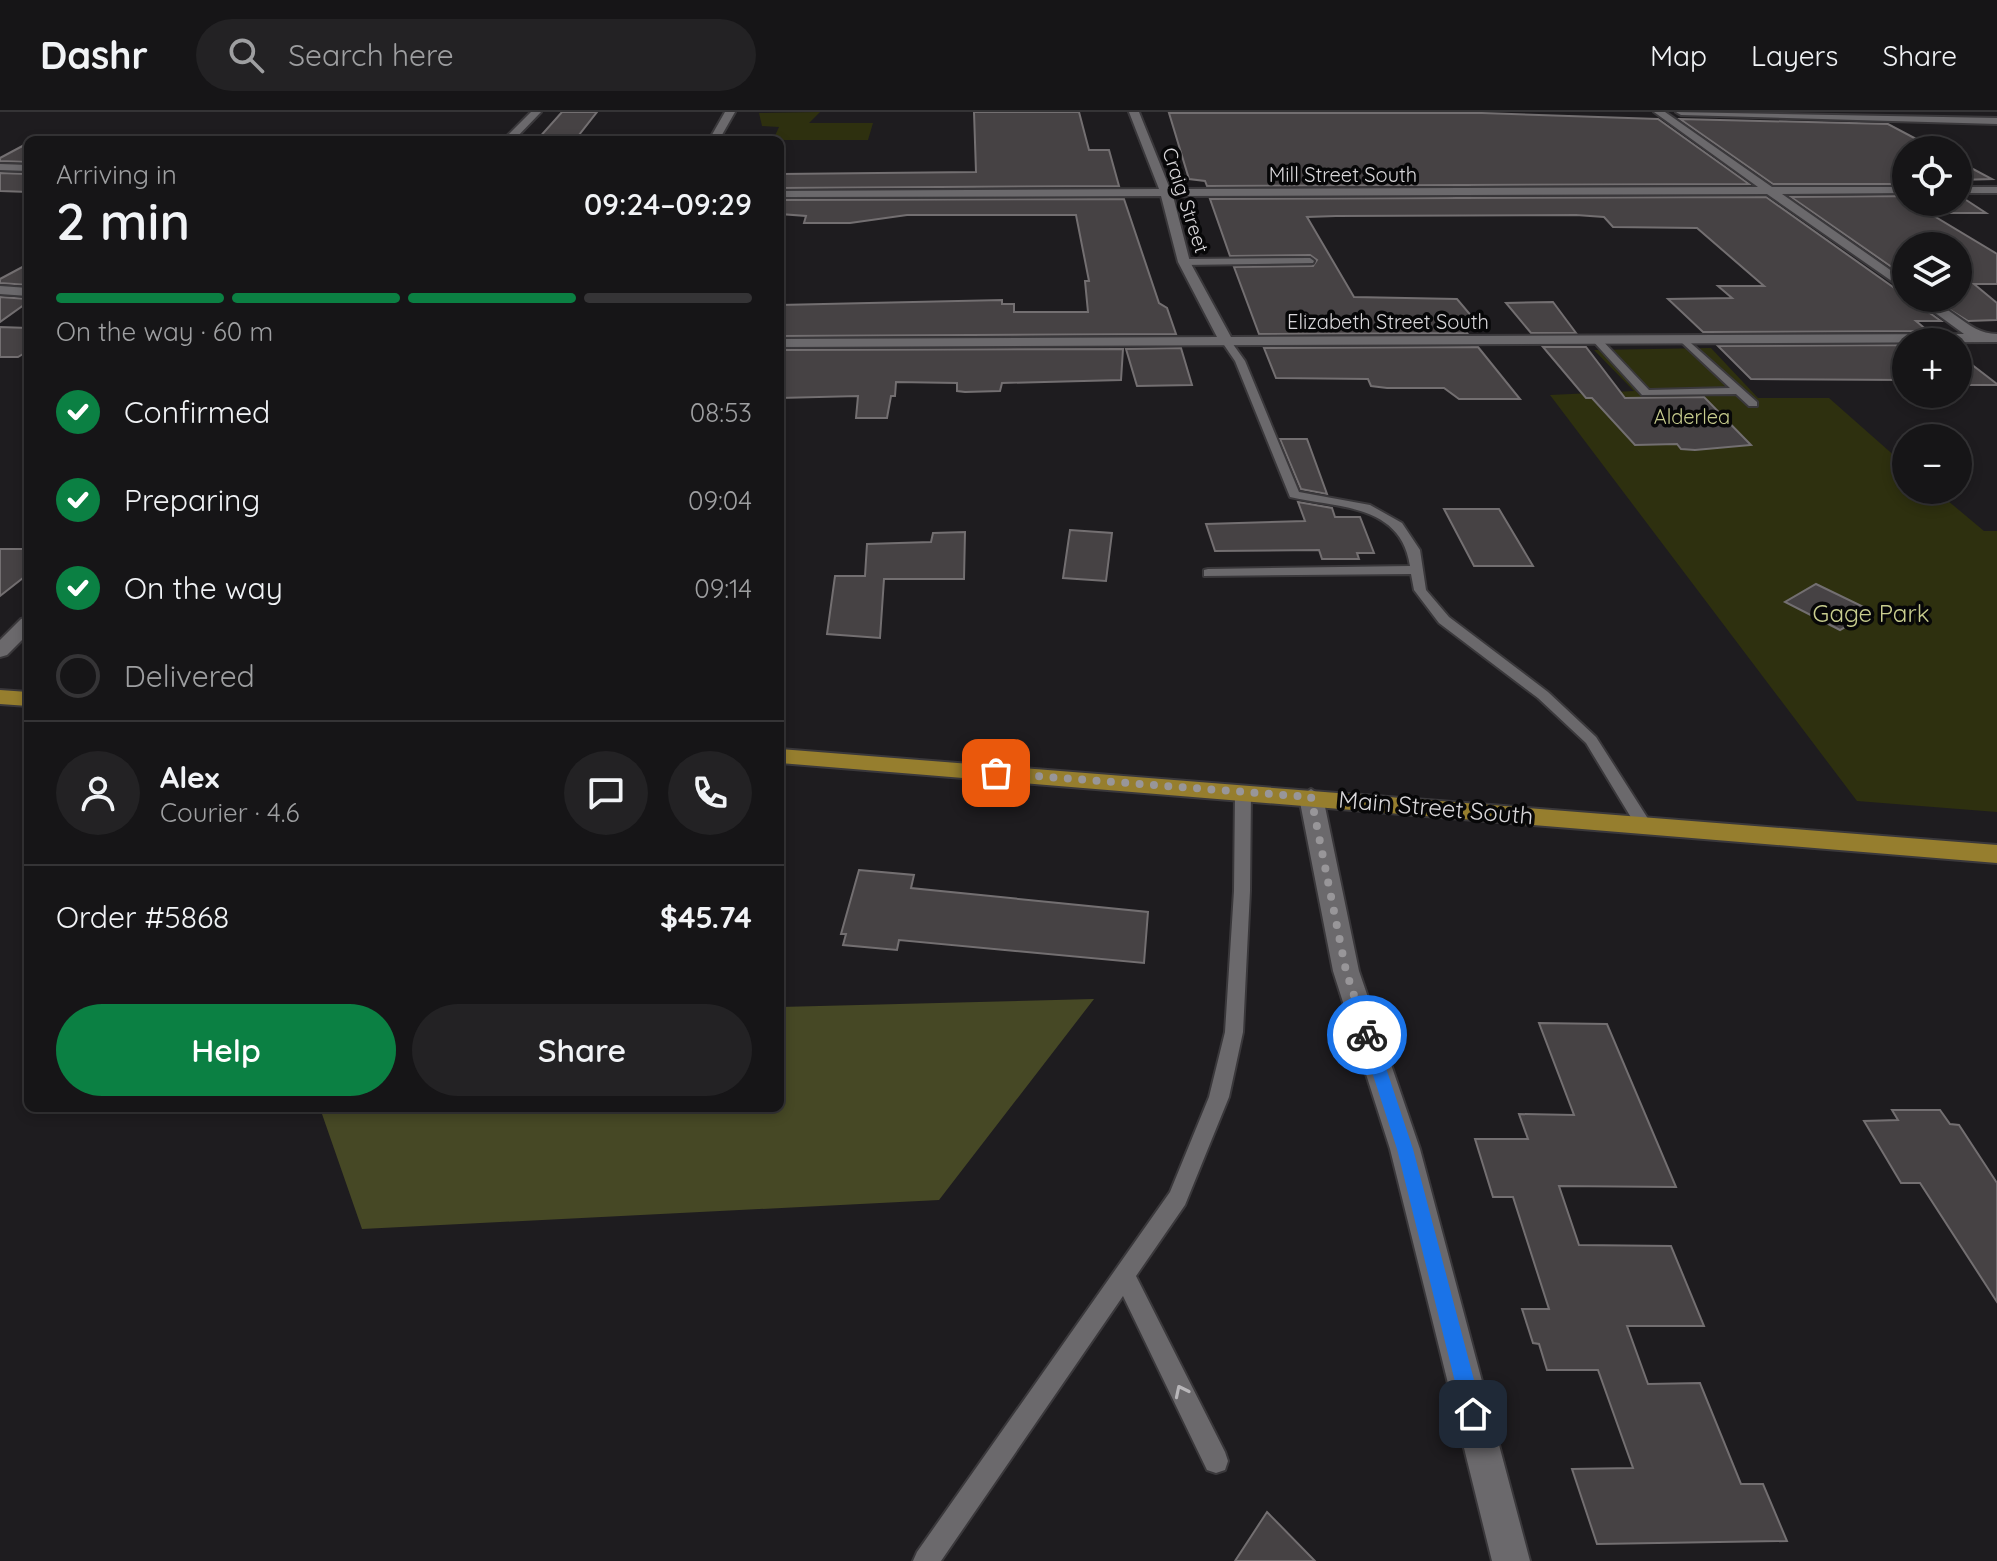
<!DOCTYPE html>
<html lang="en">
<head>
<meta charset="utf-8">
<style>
  body { margin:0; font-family:Quicksand,sans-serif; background:#232224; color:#f1f3f6; height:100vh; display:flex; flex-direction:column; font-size:30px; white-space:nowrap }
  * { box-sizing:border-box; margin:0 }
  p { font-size:26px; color:#9e9fa1 }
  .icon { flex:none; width:44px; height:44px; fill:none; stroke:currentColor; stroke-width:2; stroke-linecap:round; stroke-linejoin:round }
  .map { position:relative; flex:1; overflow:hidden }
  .drawer { position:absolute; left:24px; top:24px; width:760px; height:976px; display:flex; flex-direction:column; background:#161517; border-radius:12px; box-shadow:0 4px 12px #0003,0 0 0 2px #353436 }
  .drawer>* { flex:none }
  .buttons { position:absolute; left:1892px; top:24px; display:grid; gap:16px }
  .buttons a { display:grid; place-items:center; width:80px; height:80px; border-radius:50%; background:#161517; box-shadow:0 4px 12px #0003,0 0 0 2px #353436; font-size:40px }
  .pin { position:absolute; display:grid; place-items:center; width:68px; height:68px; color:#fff; margin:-34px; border-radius:16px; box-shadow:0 4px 12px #0006 }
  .courier { position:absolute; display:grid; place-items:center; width:80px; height:80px; margin:-40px; border:6px solid #1a73e8; border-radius:50%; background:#fff; color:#222; box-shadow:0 2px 10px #0007 }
  .headline em { font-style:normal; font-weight:600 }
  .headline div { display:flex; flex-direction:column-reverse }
  .headline { display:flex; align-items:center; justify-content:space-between; height:136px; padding:0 32px }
  h1 { font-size:52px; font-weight:600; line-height:60px }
  .bar { display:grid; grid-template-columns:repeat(4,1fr); gap:12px 8px; align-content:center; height:96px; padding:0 32px }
  .bar i { height:10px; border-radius:6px; background:#353436 }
  .bar .current { background:#0b8043 }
  .bar p { grid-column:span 4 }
  .line { display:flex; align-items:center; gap:20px; padding:0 32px; border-top:2px solid #353436 }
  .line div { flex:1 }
  .round { display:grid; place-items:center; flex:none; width:84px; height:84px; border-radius:42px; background:#232224 }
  ol { padding:0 32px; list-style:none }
  li { display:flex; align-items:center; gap:24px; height:88px }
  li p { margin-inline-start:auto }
  li .icon { padding:8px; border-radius:50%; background:#0b8043; color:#fff; stroke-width:4 }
  li:last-child { color:#9e9fa1 }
  li i { width:44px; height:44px; border:4px solid #353436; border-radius:50% }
  .action { display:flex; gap:16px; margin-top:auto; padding:16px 32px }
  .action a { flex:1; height:92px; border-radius:48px; background:#0b8043; color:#fff; font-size:32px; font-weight:600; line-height:92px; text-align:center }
  .action a+a { background:#232224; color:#f1f3f6 }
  header { display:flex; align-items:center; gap:48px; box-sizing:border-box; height:112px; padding:0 40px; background:#161517; border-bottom:2px solid #353436 }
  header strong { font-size:38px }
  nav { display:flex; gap:44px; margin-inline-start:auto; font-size:28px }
  .search { width:560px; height:72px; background:#232224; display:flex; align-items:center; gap:20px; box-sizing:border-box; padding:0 28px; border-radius:44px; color:#9e9fa1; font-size:30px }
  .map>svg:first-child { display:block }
</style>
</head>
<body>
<header>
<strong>Dashr</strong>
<div class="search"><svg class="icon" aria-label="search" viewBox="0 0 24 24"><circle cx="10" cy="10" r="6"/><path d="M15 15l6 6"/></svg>Search here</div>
<nav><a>Map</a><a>Layers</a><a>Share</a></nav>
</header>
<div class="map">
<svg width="1997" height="1449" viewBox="0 0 1997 1449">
  <rect width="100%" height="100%" fill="#1e1c1f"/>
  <path fill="#2e300f" d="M820,0L809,11H873L868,28H773L779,15L762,14L759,1Z
    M1711,236L1758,286H1829L1906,354V378H1935L1984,419H1997V700L1857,689L1550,283L1634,279L1594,238Z"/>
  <path fill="#464825" d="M1094,887L939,1088L362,1117L322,1002L324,996H780V895Z"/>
  <path fill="#464244" stroke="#736f71" stroke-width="2" d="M562,0H597L575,28H537Z
    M974,0H1079L1089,38H1109L1119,74L780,76V62L976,60Z
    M1169,1H1482L1658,7L1749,72L1207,74L1205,69L1189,67Z
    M1680,7L1888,12L1937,38H1906V72H1773Z
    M43,23H113L103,28H34Z
    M28,31V50L0,49V46Z
    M1958,49L1992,67L1958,68Z
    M0,61L28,62V80L0,79Z
    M1906,84V90H1958L1960,84L1986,101H1929L1997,142V172H1974L1997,191V208L1968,209L1931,186H1958V134H1906V165L1791,85Z
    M1766,85L1941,209H1916L1928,219L1703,220L1668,187L1732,186L1718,174H1764L1697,116L1613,115L1604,105L1576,103L1336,104L1307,105L1354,185L1457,187L1474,207L1463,216L1467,221L1259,222L1234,155L1313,154L1317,148L1310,143L1230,144L1210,87Z
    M1124,87L1159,191L1167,196L1176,222L780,224V193L1002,188V192H1014V200H1088L1085,169H1089L1076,103H907L850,111H804L806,104L780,102V88Z
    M28,152V173L0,171V167Z
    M0,185L28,187V190L0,210Z
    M1553,190L1576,221H1531L1506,191Z
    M0,215L28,216V239L18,245H0Z
    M1906,233V268L1751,267L1718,234Z
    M1478,235L1520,287H1459L1444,276H1387L1371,274L1368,267L1276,266L1264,236Z
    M1543,235H1586L1625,286L1704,285L1751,333L1695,338L1681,337L1677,332L1635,333L1592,286H1586Z
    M1181,236L1192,273L1137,274L1126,237Z
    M1123,237L1121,268L1002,271L1000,279L965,280L957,279V271L896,270L895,284H891L887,306H856L858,284L780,286V238Z
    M1958,242L1997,272V273H1958Z
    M1280,327H1307L1327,382L1301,377Z
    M1298,390L1332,396L1335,405H1360L1374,441H1357L1359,447H1322L1319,438L1215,439L1206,412L1305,409Z
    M1444,397H1499L1533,454H1474Z
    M1070,418L1112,421L1106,469L1063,466Z
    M965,420L964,467H884L880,526L827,522L835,464H865L867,432L931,430L933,421Z
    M0,437H28V462L0,484Z
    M1816,472L1872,499L1840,518L1785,490Z
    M859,758L914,763L911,776L1148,800L1144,851L899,828L897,838L843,833L846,822H841Z
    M1539,911L1607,912L1676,1075L1559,1074L1579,1133L1671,1134L1704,1214H1627L1648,1272L1700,1271L1741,1372H1763L1787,1429L1597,1432L1572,1357L1633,1356L1598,1258H1547L1539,1232L1533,1231L1522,1197H1549L1513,1085H1493L1475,1027H1528L1519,1002L1574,1003Z
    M1892,998H1940L1950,1012L1959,1013L1997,1071V1190L1920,1071H1901L1864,1009L1898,1008Z
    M1267,1400L1315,1449H1235Z"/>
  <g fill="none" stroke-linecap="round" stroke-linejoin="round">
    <defs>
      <path id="lane" d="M1310,146L1314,149L1313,151L1184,153L1180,150L1184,147Z
        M1683,224L1757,290V294H1749L1736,282L1642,283L1592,228L1600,226L1649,278L1730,276L1680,229V225Z
        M1227,227L1230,228L1245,249L1299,380L1370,393L1402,411L1420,438L1426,478L1449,505L1548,580L1596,625L1652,713L1650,717H1638L1586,631L1538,586L1439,511L1414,478L1411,462L1204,464V458L1208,457L1410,454C1401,392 1338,396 1290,385L1235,249L1222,230Z
        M1243,675L1251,680L1250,779L1243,920L1229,985L1185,1093L1136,1164L1225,1340L1228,1349L1225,1358L1216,1361L1207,1358L1123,1184L941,1449H913L917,1440L1170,1080L1209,985L1225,920L1234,779L1235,680Z"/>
      <path id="street" d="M531,0H541L514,28H503Z
        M725,0H735L719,28H709Z
        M1129,0H1139L1170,77L1758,75L1654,0H1665L1772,75H1906V81L1782,82L1906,169V179L1767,82L1173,84L1190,150L1231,225L1964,222L1915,186C1948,186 1965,222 1997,222V230L780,235V227L1217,225L1178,150L1161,84L780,85V79L1159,77Z
        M1676,0L1997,6V12L1681,3Z
        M0,52L28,53V59L0,58Z
        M1958,75H1997V81H1958Z
        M0,174L28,176V184L0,182Z
        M28,505V522L7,543L0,545V528L21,507Z
        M1311,677L1323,685L1359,859L1420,1037L1530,1449H1492L1390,1037L1333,859L1299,685Z"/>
      <path id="primary" d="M0,578L28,580V594L0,592Z
        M780,637L1997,733V751L780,651Z"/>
    </defs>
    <use href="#lane" stroke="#3a383b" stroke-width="4"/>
    <use href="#street" stroke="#3a383b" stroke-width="4"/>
    <use href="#primary" stroke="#3a383b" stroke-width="4"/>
    <use href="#lane" fill="#6b696c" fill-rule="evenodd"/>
    <use href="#street" fill="#6b696c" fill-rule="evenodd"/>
    <use href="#primary" fill="#967e2e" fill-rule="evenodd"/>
  </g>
  <defs><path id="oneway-chevron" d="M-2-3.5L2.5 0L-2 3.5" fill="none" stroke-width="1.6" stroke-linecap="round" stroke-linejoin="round" transform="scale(2)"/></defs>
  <use stroke="#b8b6b9" href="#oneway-chevron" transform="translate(1181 1279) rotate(-116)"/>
  <path fill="#1a73e8" d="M1367,917L1375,923L1413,1037L1483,1302L1480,1309L1473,1312L1466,1309L1463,1302L1397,1037L1360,923Z"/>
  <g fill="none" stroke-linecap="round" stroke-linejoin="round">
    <path stroke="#989699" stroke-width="8" stroke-dasharray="0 14.4" d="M996,661L1311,685L1346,859L1367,923"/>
  </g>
  <g text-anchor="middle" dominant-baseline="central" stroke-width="7" stroke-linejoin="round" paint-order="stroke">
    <g font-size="20" fill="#d9d7da" stroke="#070708">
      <text x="1343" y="62">Mill Street South</text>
      <text transform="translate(1186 88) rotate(72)">Craig Street</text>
      <text x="1388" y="209">Elizabeth Street South</text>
    </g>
    <g font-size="20" fill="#c8cd8e" stroke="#070708">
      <text x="1692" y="304">Alderlea</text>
    </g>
    <g font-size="24" fill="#c8cd8e" stroke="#070708">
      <text x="1871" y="501">Gage Park</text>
    </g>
    <g font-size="24" fill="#d9d7da" stroke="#070708">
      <text transform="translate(1436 695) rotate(5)">Main Street South</text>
    </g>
  </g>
</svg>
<div class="buttons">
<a><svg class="icon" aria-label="locate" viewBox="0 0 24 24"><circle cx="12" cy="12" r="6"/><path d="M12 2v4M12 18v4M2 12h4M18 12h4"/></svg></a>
<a><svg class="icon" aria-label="layers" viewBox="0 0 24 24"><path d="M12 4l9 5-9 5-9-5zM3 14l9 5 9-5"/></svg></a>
<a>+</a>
<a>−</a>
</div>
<div class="pin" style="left:996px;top:661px;background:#ea580c"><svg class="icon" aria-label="bag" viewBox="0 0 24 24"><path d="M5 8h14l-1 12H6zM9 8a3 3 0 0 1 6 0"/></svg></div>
<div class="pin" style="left:1473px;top:1302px;background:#1f2937"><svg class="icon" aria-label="home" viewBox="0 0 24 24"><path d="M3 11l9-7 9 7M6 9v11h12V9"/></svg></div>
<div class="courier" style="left:1367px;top:923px"><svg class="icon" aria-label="bike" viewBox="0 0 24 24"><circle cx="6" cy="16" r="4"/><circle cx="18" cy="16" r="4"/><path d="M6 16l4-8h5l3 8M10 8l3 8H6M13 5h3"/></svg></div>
<section class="drawer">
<div class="headline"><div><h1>2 min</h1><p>Arriving in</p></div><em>09:24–09:29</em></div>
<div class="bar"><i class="current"></i><i class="current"></i><i class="current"></i><i></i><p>On the way · 60 m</p></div>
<ol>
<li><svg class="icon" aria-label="check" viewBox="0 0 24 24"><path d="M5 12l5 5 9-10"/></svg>Confirmed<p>08:53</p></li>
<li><svg class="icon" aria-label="check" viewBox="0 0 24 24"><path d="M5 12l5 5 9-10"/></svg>Preparing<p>09:04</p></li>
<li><svg class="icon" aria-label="check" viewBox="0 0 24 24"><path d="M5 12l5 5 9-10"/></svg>On the way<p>09:14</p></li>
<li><i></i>Delivered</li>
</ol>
<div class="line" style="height:144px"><a class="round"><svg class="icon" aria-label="person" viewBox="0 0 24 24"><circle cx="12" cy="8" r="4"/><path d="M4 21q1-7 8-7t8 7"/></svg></a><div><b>Alex</b><p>Courier · 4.6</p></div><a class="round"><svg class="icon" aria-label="chat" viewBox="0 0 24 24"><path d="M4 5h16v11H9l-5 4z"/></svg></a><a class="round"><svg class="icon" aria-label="phone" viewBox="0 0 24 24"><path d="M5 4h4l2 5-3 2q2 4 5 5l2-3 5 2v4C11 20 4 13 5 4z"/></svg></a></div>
<div class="line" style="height:104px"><div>Order #5868</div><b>$45.74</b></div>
<div class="action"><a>Help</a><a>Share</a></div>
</section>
</div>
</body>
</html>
